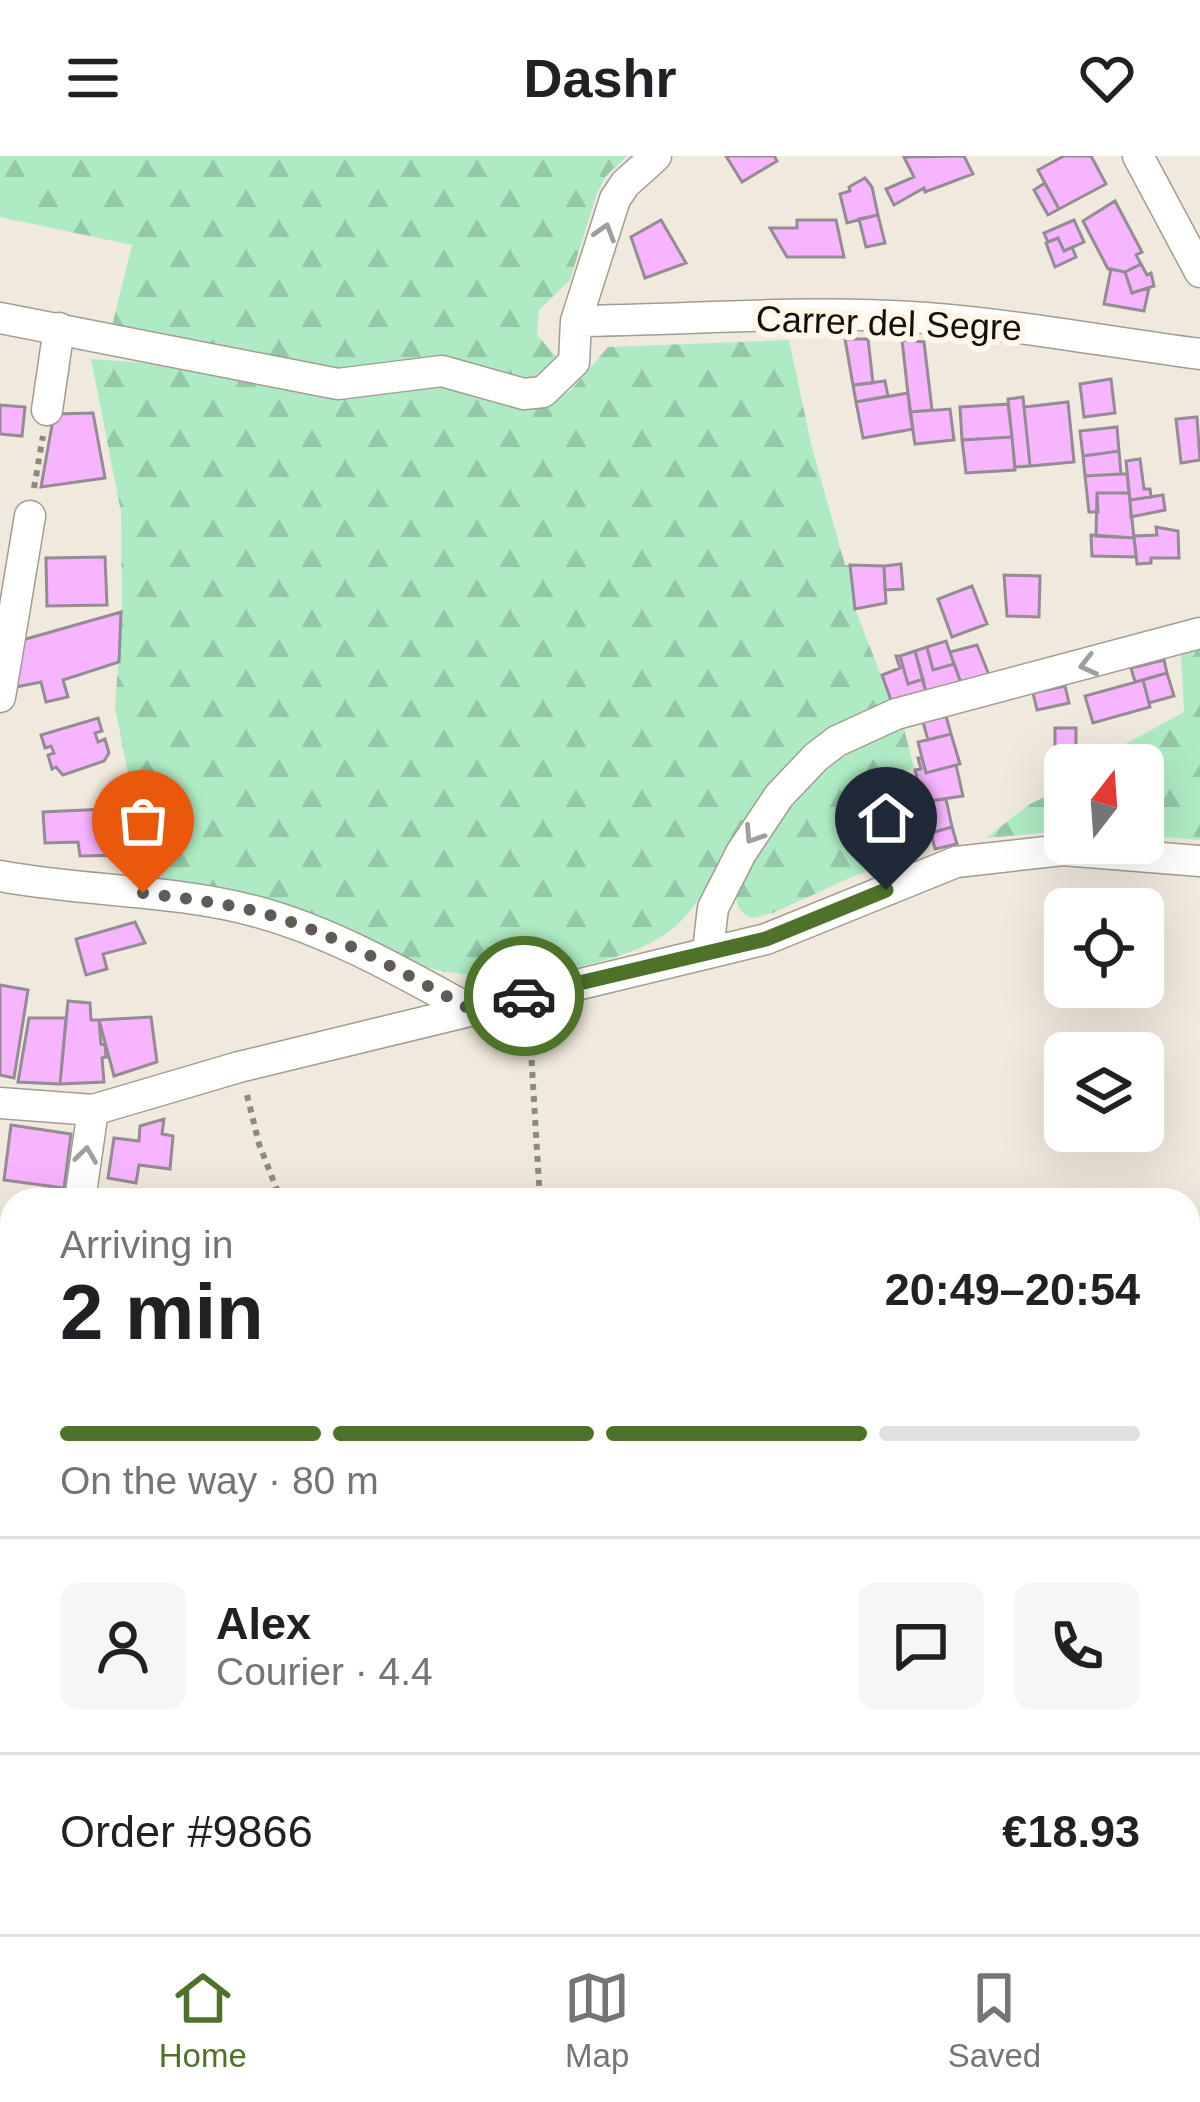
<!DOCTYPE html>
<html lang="en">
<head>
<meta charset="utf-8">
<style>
  body { margin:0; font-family:Helvetica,sans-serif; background:#f6f6f6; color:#202124; height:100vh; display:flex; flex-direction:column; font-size:45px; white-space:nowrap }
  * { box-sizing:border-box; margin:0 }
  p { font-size:39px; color:#757577 }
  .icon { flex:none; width:66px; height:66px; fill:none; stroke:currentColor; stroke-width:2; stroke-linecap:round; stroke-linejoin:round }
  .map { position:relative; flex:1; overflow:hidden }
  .sheet { position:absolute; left:0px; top:1032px; width:1200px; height:747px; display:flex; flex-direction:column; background:#fff; border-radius:36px 36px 0 0; box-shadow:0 12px 48px #0002 }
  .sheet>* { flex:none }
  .needle { width:78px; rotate:17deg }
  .buttons { position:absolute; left:1044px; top:588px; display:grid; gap:24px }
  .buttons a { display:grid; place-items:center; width:120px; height:120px; border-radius:18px; background:#fff; box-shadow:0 12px 48px #0002; font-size:60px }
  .pin { position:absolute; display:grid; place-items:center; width:102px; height:102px; color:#fff; margin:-123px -51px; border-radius:50% 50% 50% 0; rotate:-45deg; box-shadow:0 0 12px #0007 }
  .pin .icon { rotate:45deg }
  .courier { position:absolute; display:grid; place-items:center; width:120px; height:120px; margin:-60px; border:9px solid #4f722a; border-radius:50%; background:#fff; color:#222; box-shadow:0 3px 15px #0007 }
  .overview em { font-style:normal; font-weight:700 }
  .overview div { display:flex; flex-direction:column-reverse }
  .overview { display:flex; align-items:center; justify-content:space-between; height:204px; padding:0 60px }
  h1 { font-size:78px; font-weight:700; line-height:90px }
  .bar { display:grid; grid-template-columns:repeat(4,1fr); gap:18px 12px; align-content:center; height:144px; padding:0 60px }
  .bar i { height:15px; border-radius:9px; background:#e0e0e0 }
  .bar .selected { background:#4f722a }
  .bar p { grid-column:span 4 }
  .line { display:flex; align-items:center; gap:30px; padding:0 60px; border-top:3px solid #e0e0e0 }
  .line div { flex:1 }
  .round { display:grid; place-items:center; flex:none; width:126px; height:126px; border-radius:18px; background:#f6f6f6 }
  header { display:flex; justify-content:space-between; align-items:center; height:156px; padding:0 60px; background:#fff; font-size:54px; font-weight:700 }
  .menu { display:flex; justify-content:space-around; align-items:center; height:168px; border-top:3px solid #e0e0e0; background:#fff; font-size:33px; color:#757577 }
  .menu a { display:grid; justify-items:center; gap:6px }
  .menu .selected { color:#4f722a }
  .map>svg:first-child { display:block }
</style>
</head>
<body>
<header><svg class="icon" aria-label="menu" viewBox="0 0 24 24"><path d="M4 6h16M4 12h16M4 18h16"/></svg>Dashr<svg class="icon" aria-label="heart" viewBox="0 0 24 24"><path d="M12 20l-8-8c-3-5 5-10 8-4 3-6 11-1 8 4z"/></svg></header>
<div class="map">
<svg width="1200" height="1778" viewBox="0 0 1200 1778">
  <defs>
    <pattern id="forest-firs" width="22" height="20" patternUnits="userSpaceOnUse" patternTransform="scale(3)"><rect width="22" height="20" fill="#aeebc4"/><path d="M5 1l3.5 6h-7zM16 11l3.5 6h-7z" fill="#95c8a7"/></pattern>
  </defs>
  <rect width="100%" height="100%" fill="#f0e9dd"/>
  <path fill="#aeebc4" d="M48,1767H648L675,1778H44Z"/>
  <path fill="url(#forest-firs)" d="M0,0H627L606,20L597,37L570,124L539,154L537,179L558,203L528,225L324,216L172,186L174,179L112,170L132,89L0,61Z
    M789,184L811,288L845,409H850L855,453L892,547C864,562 828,574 804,594C748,639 730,713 682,764C636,814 493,830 430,812C393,801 358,778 320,767C259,750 196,736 134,721L136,643H133L115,551L122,455L121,356L91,203L147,207L270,229L353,239L440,229L547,250L570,235L608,191Z
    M1200,493V684L1143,679V609H1087L1184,556L1181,499Z
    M904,573L914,612L897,618L917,697L856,719L773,757L752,762C736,756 734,744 739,729C786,655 815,601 904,573Z
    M1065,631V675L986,682L1030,648Z"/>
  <path fill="#f7b5ff" stroke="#948b95" stroke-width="3" d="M726,0H774L777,5L742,26Z
    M964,0L973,18L925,36L924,32L894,49L886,33L914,21L904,1Z
    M1064,0H1091L1106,28L1059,53L1038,14Z
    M865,22L872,31L878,59L847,67L840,38L850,35L849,31Z
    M1045,27L1059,53L1048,59L1034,34Z
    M1115,45L1142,96L1136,99L1141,108L1125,116L1108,113L1083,65Z
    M878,59L885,87L866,91L859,63Z
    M661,64L686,107L645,122L631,81Z
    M797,64H836L844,101H787L770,72H797Z
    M1074,64L1084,86L1064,95L1058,82L1048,86L1044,77Z
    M1058,82L1064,95L1072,91L1076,101L1055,111L1046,87Z
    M1141,108L1147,119L1151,117L1154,130L1132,137L1125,116Z
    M1111,113L1125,116L1132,137L1149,132L1144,155L1104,148Z
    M845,183H868L873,227L853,229Z
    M902,184L924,186L932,254L910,256Z
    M1111,223L1115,257L1084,261L1080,228Z
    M885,225L888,240L856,246L853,229Z
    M908,237L913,273L863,282L856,246Z
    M1023,241L1030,310L1015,311L1008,243Z
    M1068,246L1074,306L1030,310L1024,251Z
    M1008,248L1012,281L962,284L960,251Z
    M0,249L25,251L22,280L0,278Z
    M950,253L954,284L915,288L910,256Z
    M93,257L105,322L41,331L54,258Z
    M1197,261L1200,304L1181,307L1176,263Z
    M1117,271L1119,295L1083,300L1080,275Z
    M1012,281L1015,314L966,317L962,284Z
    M1119,295L1121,318L1085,320L1083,300Z
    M1140,303L1144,333H1150L1151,341L1130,344L1126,305Z
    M1121,318H1127L1129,337H1097L1098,356H1089L1085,320Z
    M1097,337H1129L1134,382L1096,380Z
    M1163,339L1165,354L1131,361L1130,344Z
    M1156,371L1178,375L1179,402H1151V407L1137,408L1134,380L1157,379Z
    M1091,379L1134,382L1136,401L1092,400Z
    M105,401L107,449L47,450L46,402Z
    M901,408L903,433L885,434L884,410Z
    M850,409L884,410L886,447L855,453Z
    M1004,419L1040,420L1039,461L1007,460Z
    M972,430L987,468L952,481L938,443Z
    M121,456L119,506L63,524L68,541L46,546L41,526L11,532L19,485Z
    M946,485L954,508L933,514L927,491Z
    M977,489L989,519L961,527L950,496Z
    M927,491L933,514L954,508L961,527L926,537L915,495Z
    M915,495L923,523L908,528L900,500Z
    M896,500H900L908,528L923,523L926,537L892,547L882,519L900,512Z
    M1164,504L1167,517L1135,526L1131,512Z
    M1167,517L1174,540L1149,547L1143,524Z
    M1143,524L1150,551L1093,567L1085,540Z
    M1065,530L1069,547L1037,554L1033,537Z
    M946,560L951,578L928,584L923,566Z
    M98,562L102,575L95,577L98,586L105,583L109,597L104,605L63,619L56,611L52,613L48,599L54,597L51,590L45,592L41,579Z
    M1055,572H1076V594H1055Z
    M951,578L960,608L926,617L918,586Z
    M918,602H922L926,617L956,609L963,640L923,646L915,614L921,613Z
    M946,643L952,671L931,677L923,646Z
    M127,652L128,699L80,700L78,686L45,687L43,656Z
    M952,671L957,688L935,693L931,677Z
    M135,766L145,787L103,798L107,813L86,819L76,783Z
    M0,829L28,834L14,922L0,919Z
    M68,845L90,847L91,864H99L101,888L105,889L106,901L102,902L104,926L60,928Z
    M151,861L157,906L114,920L99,864Z
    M29,862H66L60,928L18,926Z
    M164,963L162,978L173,980L170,1013L139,1009L136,1027L108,1022L114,982L139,985L140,970Z
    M11,969L71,978L64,1032L4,1024Z
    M0,1099L12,1101V1150L0,1148Z
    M0,1164L12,1166V1208L0,1206Z"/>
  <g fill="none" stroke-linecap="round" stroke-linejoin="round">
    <defs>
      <path id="minor" d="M1138,0L1200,116
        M0,162L338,228L442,215L524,238L543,236L574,206L576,165L615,43L625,28L656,0
        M576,165C693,164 810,153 926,162C1018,169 1109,186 1200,198
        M47,254L59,172
        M0,541L30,360
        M0,720C85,736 174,733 258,756C334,777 401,816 469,853
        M708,795L713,752L741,697L779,640L816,601L837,585L896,558L1200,477
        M0,947L93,954L239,911L766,783L956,706L1063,694L1200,705
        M80,1044L93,954
        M0,1236L12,1240"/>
    </defs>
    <use href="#minor" stroke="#a39c91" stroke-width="33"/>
    <path stroke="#8e8981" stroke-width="6" stroke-dasharray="6 6" stroke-linecap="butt" d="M34,332L43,280
      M521,870L531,895L540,1044
      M247,939L259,988L281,1044
      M1188,1379L1200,1352
      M1188,1624L1200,1634
      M1104,1767L1107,1778"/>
    <use href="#minor" stroke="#fff" stroke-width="30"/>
  </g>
  <defs><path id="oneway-chevron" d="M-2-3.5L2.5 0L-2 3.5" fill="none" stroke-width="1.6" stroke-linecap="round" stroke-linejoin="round" transform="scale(3)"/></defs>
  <g stroke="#a09f9d">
    <use href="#oneway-chevron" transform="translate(605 76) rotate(-73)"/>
    <use href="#oneway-chevron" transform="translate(1088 509) rotate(166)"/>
    <use href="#oneway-chevron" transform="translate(753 679) rotate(123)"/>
    <use href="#oneway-chevron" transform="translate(86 999) rotate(-82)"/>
  </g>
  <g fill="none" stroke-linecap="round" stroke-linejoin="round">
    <path stroke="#605b54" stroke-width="12" stroke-dasharray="0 21.6" d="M143,737C181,742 218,746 255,755C332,775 400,815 470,853L524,840"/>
    <path stroke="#4f722a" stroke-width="15" d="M524,840L766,783L886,734"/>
  </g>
  <g text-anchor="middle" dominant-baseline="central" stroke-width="12" stroke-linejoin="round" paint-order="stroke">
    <g font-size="36" fill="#120f0b" stroke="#fef7ea">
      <text transform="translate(889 167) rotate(2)">Carrer del Segre</text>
    </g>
  </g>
</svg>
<div class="buttons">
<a><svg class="needle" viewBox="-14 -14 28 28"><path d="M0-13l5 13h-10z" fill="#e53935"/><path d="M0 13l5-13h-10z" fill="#757577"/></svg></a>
<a><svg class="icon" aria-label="locate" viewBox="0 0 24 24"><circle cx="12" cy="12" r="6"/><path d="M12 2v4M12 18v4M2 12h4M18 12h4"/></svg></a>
<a><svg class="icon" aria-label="layers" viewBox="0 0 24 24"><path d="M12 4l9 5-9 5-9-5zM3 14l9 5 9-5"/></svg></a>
</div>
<div class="pin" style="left:143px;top:737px;background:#ea580c"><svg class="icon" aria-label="bag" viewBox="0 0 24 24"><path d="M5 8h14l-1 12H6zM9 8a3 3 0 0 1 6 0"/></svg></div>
<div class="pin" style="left:886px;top:734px;background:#1f2937"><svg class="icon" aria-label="home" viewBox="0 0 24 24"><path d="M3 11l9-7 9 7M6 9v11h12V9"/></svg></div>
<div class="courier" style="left:524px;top:840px"><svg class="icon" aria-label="car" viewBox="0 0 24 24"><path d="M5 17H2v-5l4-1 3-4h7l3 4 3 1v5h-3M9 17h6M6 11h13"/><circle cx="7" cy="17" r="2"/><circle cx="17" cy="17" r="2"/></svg></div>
<section class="sheet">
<div class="overview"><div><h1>2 min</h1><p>Arriving in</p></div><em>20:49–20:54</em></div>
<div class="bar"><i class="selected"></i><i class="selected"></i><i class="selected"></i><i></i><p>On the way · 80 m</p></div>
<div class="line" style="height:216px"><a class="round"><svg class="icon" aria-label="person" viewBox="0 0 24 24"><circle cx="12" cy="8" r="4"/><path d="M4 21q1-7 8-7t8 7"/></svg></a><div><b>Alex</b><p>Courier · 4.4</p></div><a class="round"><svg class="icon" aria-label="chat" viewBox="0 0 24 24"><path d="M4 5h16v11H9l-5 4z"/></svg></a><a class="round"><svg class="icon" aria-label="phone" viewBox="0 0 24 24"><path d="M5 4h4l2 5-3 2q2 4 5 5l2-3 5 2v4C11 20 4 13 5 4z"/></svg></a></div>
<div class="line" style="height:156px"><div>Order #9866</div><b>€18.93</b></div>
</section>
</div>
<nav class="menu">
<a class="selected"><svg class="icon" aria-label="home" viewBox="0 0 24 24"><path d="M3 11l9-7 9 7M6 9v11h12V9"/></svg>Home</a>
<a><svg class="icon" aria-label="map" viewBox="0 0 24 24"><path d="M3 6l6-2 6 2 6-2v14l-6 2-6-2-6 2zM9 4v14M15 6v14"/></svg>Map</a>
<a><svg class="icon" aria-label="saved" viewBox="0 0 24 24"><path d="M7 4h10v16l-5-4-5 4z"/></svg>Saved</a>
</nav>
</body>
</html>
